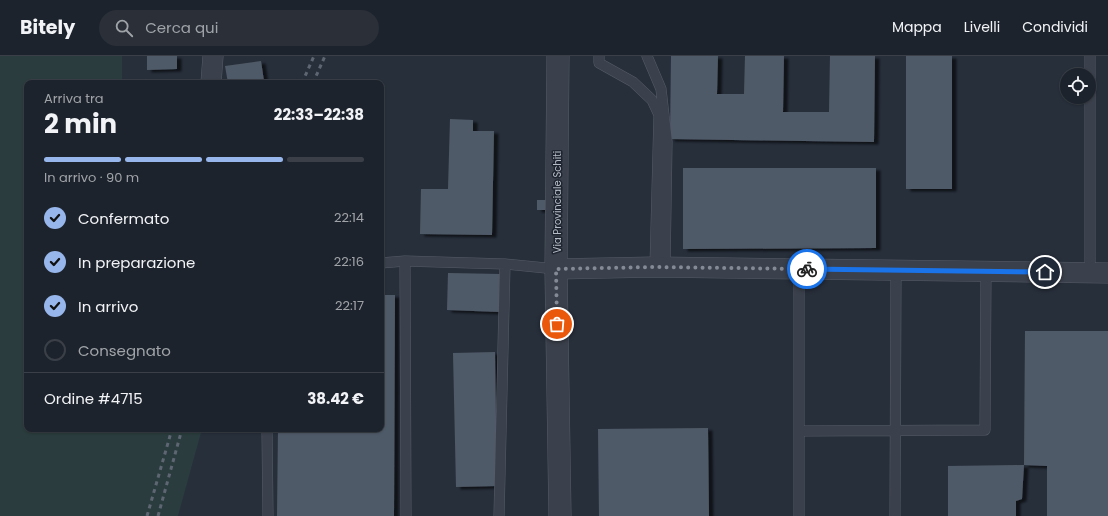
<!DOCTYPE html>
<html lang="it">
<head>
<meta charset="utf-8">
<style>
  body { margin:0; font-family:Poppins,sans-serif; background:#2a2f38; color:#f1f3f6; height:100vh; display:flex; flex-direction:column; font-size:15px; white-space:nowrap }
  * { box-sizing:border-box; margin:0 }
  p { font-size:13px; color:#a0a4a9 }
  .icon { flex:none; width:22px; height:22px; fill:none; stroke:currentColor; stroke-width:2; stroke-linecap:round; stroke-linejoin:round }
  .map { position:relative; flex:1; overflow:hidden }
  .side { position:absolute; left:24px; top:24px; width:360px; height:352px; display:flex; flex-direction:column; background:#1d232c; border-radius:8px; box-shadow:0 1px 3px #0004,0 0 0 1px #3b4048 }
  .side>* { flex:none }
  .controls { position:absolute; left:1060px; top:12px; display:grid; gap:8px }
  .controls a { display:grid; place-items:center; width:36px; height:36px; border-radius:50%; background:#1d232c; box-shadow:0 1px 3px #0004,0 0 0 1px #3b4048; font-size:20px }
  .pin { position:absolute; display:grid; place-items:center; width:34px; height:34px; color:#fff; margin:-17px; border:2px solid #fff; border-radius:50%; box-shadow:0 1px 4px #0007 }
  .courier { position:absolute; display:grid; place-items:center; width:40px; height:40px; margin:-20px; border:3px solid #1a73e8; border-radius:50%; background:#fff; color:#222; box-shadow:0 1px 5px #0007 }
  .headline em { font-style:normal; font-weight:700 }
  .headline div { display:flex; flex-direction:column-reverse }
  .headline { display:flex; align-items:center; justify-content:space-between; height:68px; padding:0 20px }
  h1 { font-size:26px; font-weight:700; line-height:30px }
  .bar { display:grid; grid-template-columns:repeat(4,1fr); gap:6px 4px; align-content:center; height:48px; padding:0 20px }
  .bar i { height:5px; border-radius:3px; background:#3b4048 }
  .bar .selected { background:#97b6eb }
  .bar p { grid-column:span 4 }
  .line { display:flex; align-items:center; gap:10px; padding:0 20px; border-top:1px solid #3b4048 }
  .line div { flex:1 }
  ol { padding:0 20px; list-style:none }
  li { display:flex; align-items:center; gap:12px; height:44px }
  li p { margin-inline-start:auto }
  li .icon { padding:4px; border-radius:50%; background:#97b6eb; color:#111; stroke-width:4 }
  li:last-child { color:#a0a4a9 }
  li i { width:22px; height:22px; border:2px solid #3b4048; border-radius:50% }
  header { display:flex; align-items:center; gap:24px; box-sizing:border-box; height:56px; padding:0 20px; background:#1d232c; border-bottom:1px solid #3b4048 }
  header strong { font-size:19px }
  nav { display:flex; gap:22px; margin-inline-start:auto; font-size:14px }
  .search { width:280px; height:36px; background:#2a2f38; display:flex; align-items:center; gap:10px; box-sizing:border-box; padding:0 14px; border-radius:22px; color:#a0a4a9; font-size:15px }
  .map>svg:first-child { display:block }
</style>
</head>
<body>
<header>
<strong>Bitely</strong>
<div class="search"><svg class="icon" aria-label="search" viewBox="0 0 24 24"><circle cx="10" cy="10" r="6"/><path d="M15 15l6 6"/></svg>Cerca qui</div>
<nav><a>Mappa</a><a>Livelli</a><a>Condividi</a></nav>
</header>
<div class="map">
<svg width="1108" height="460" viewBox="0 0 1108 460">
  <defs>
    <filter id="shadow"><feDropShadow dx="4.5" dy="2.5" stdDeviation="1" flood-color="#0009"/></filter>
  </defs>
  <rect width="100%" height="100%" fill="#272f3b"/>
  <path fill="#2a3c3d" d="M0,0H122V27H27V373H202L178,460H0Z"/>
  <path fill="#505a67" filter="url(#shadow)" d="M147,0H177V13L147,14Z
    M671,0H718L717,38H744L745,0H784L783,56H829L830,0H875L874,86L670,83Z
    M906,0H952V133H906Z
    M261,5L264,25L249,27H228L225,10Z
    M450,63L473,64V75H494L492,179L420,178L421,133H448Z
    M683,112H876V192L683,193Z
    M537,144H551V154H537Z
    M448,217L500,218V256L447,254Z
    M381,239H395L394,460H277L278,373H381Z
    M1025,275H1108V460H1047V410L1024,409Z
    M495,296L497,430L456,431L453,297Z
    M708,372L709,460H599L598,373Z
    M1024,409L1022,443L1016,445V460H948V410Z"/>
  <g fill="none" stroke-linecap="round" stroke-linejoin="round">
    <defs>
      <path id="service" d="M599,0V7L633,26L652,44L659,59L655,211
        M647,0L661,33L667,86L665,211
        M405,205L406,460
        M381,207L405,205L505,208L556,213
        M799,213V460
        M1090,217V0
        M267,373L268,460
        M799,375L985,374L986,215
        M499,460L505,208
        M895,460L896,214"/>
      <path id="minor" d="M211,27L213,0
        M556,213L655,211L1108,217"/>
      <path id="tertiary" d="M558,0L556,213L560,460"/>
    </defs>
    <use href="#service" stroke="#565c67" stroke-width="11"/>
    <use href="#minor" stroke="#565c67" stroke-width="21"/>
    <use href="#tertiary" stroke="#565c67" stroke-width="23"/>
    <use href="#service" stroke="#3b414c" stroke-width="10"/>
    <use href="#minor" stroke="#3b414c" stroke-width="20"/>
    <use href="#tertiary" stroke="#3b414c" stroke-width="22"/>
    <path stroke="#5d6672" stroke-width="3" stroke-dasharray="4 4" stroke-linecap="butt" d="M302,27L314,0
      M313,27L325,0
      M147,460L172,373
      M158,460L182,373"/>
  </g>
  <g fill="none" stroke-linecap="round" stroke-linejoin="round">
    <path stroke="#858b96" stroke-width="4" stroke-dasharray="0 7.2" d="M557,268L556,213L655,211L807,213"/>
    <path stroke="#1a73e8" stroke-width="5" d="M807,213L1045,216"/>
  </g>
  <g text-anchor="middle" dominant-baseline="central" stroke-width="3" stroke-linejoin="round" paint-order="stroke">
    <g font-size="10" fill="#b7bdc7" stroke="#202631">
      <text transform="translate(557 146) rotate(-90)">Via Provinciale Schiti</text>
    </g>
  </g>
</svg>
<div class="controls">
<a><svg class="icon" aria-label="locate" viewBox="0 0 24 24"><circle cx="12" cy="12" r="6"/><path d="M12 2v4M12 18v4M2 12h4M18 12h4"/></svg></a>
</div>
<div class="pin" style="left:557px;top:268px;background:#ea580c"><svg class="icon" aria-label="bag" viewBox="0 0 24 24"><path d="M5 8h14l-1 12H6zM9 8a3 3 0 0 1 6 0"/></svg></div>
<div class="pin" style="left:1045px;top:216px;background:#1f2937"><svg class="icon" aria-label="home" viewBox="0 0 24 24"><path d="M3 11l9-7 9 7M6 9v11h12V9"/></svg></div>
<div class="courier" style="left:807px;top:213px"><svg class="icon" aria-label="bike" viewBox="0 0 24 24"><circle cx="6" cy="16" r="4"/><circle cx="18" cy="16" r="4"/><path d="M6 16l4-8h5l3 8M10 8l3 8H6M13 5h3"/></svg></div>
<section class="side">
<div class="headline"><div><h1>2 min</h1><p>Arriva tra</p></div><em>22:33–22:38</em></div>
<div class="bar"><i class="selected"></i><i class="selected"></i><i class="selected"></i><i></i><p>In arrivo · 90 m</p></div>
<ol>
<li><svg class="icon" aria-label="check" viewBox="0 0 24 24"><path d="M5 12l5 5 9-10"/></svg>Confermato<p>22:14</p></li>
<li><svg class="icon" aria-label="check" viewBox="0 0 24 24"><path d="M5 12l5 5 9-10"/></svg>In preparazione<p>22:16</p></li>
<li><svg class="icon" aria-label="check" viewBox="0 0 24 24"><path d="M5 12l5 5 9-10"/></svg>In arrivo<p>22:17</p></li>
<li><i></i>Consegnato</li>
</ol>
<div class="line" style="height:52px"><div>Ordine #4715</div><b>38.42 €</b></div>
</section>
</div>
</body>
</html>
